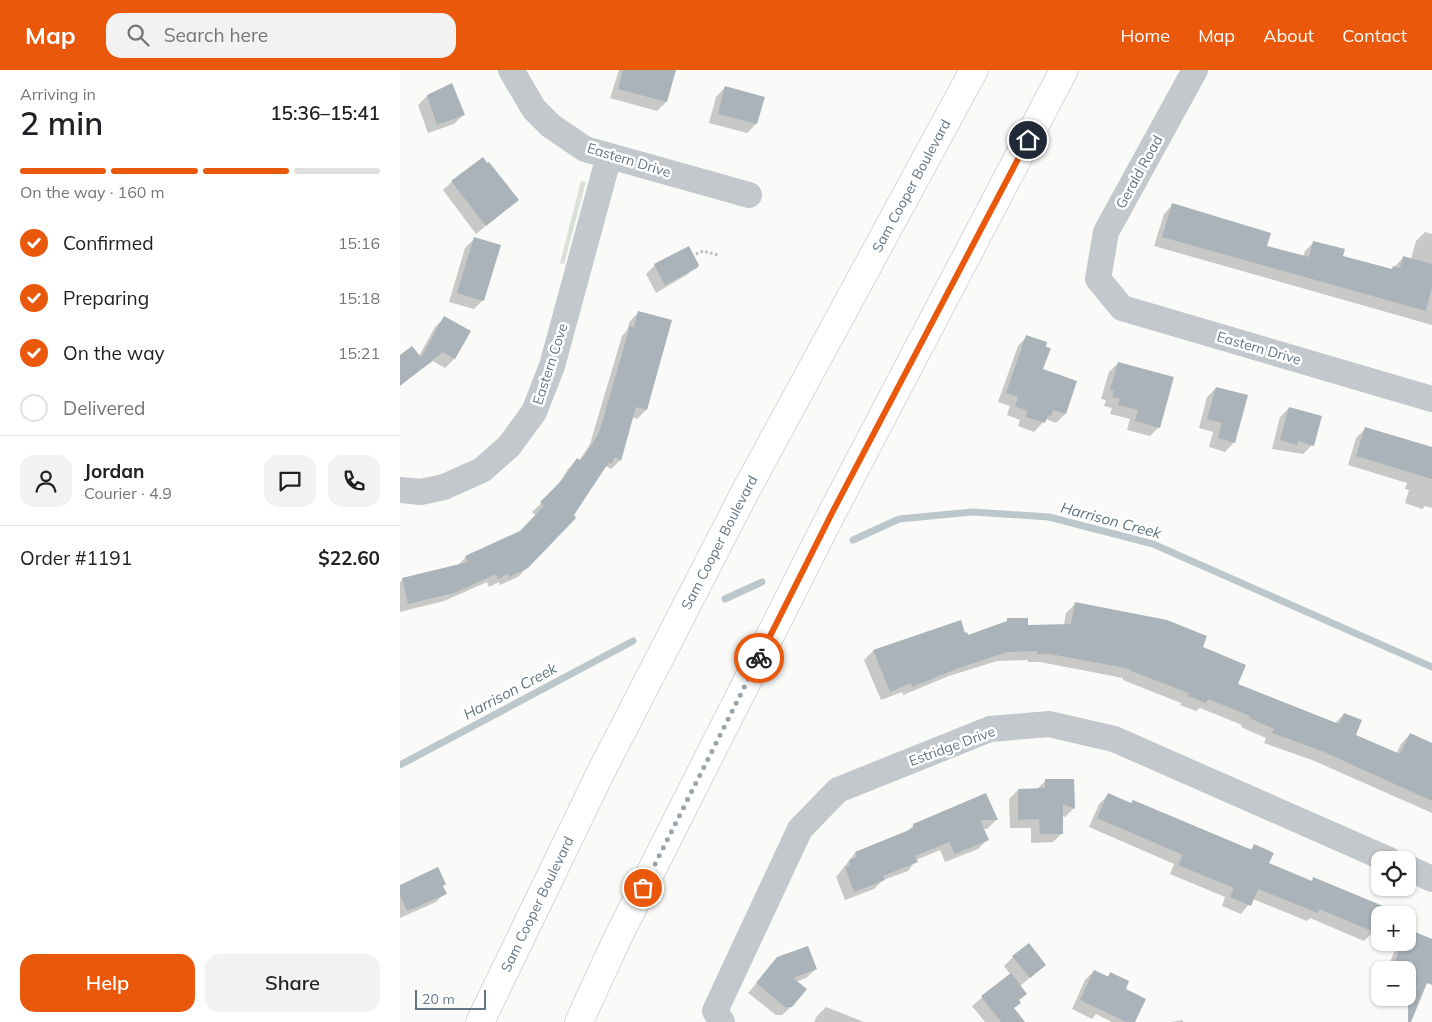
<!DOCTYPE html>
<html lang="en">
<head>
<meta charset="utf-8">
<style>
  body { margin:0; font-family:Mulish,sans-serif; background:#f2f2f2; color:#202124; height:100vh; display:flex; flex-direction:column; font-size:19px; white-space:nowrap }
  * { box-sizing:border-box; margin:0 }
  p { font-size:16px; color:#757577 }
  .icon { flex:none; width:28px; height:28px; fill:none; stroke:currentColor; stroke-width:2; stroke-linecap:round; stroke-linejoin:round }
  .map { position:relative; flex:1; overflow:hidden }
  .details { display:flex; flex-direction:column; background:#fff; width:400px }
  .details>* { flex:none }
  .buttons { position:absolute; left:971px; top:781px; display:grid; gap:10px }
  .buttons a { display:grid; place-items:center; width:45px; height:45px; border-radius:10px; background:#fff; box-shadow:0 1px 4px #0004; font-size:25px }
  .scale { position:absolute; left:15px; bottom:12px; width:71px; box-sizing:border-box; padding-left:5px; border:2px solid #657683; border-top:0; font-size:14px; line-height:18px; white-space:nowrap; color:#657683; -webkit-text-stroke:4px #fff; paint-order:stroke }
  .pin { position:absolute; display:grid; place-items:center; width:42px; height:42px; color:#fff; margin:-21px; border:2px solid #fff; border-radius:50%; box-shadow:0 1px 5px #0007 }
  .courier { position:absolute; display:grid; place-items:center; width:50px; height:50px; margin:-25px; border:4px solid #ea580c; border-radius:50%; background:#fff; color:#222; box-shadow:0 1px 6px #0007 }
  .head em { font-style:normal; font-weight:600 }
  .head div { display:flex; flex-direction:column-reverse }
  .head { display:flex; align-items:center; justify-content:space-between; height:85px; padding:0 20px }
  h1 { font-size:32px; font-weight:600; line-height:38px }
  .bar { display:grid; grid-template-columns:repeat(4,1fr); gap:8px 5px; align-content:center; height:60px; padding:0 20px }
  .bar i { height:6px; border-radius:4px; background:#e0e0e0 }
  .bar .active { background:#ea580c }
  .bar p { grid-column:span 4 }
  .line { display:flex; align-items:center; gap:12px; padding:0 20px; border-top:1px solid #e0e0e0 }
  .line div { flex:1 }
  .round { display:grid; place-items:center; flex:none; width:52px; height:52px; border-radius:15px; background:#f2f2f2 }
  ol { padding:0 20px; list-style:none }
  li { display:flex; align-items:center; gap:15px; height:55px }
  li p { margin-inline-start:auto }
  li .icon { padding:5px; border-radius:50%; background:#ea580c; color:#fff; stroke-width:4 }
  li:last-child { color:#757577 }
  li i { width:28px; height:28px; border:2px solid #e0e0e0; border-radius:50% }
  .primary-button { display:flex; gap:10px; margin-top:auto; padding:10px 20px }
  .primary-button a { flex:1; height:58px; border-radius:15px; background:#ea580c; color:#fff; font-size:20px; font-weight:600; line-height:58px; text-align:center }
  .primary-button a+a { background:#f2f2f2; color:#202124 }
  header { display:flex; align-items:center; gap:30px; box-sizing:border-box; height:70px; padding:0 25px; background:#ea580c; color:#fff }
  header strong { font-size:24px }
  nav { display:flex; gap:28px; margin-inline-start:auto; font-size:18px }
  .search { width:350px; height:45px; background:#f2f2f2; display:flex; align-items:center; gap:12px; box-sizing:border-box; padding:0 18px; border-radius:15px; color:#757577; font-size:19px }
  main { display:flex; flex:1; min-height:0 }
  .map>svg:first-child { display:block }
</style>
</head>
<body>
<header>
<strong>Map</strong>
<div class="search"><svg class="icon" aria-label="search" viewBox="0 0 24 24"><circle cx="10" cy="10" r="6"/><path d="M15 15l6 6"/></svg>Search here</div>
<nav><a>Home</a><a>Map</a><a>About</a><a>Contact</a></nav>
</header>
<main>
<section class="details">
<div class="head"><div><h1>2 min</h1><p>Arriving in</p></div><em>15:36–15:41</em></div>
<div class="bar"><i class="active"></i><i class="active"></i><i class="active"></i><i></i><p>On the way · 160 m</p></div>
<ol>
<li><svg class="icon" aria-label="check" viewBox="0 0 24 24"><path d="M5 12l5 5 9-10"/></svg>Confirmed<p>15:16</p></li>
<li><svg class="icon" aria-label="check" viewBox="0 0 24 24"><path d="M5 12l5 5 9-10"/></svg>Preparing<p>15:18</p></li>
<li><svg class="icon" aria-label="check" viewBox="0 0 24 24"><path d="M5 12l5 5 9-10"/></svg>On the way<p>15:21</p></li>
<li><i></i>Delivered</li>
</ol>
<div class="line" style="height:90px"><a class="round"><svg class="icon" aria-label="person" viewBox="0 0 24 24"><circle cx="12" cy="8" r="4"/><path d="M4 21q1-7 8-7t8 7"/></svg></a><div><b>Jordan</b><p>Courier · 4.9</p></div><a class="round"><svg class="icon" aria-label="chat" viewBox="0 0 24 24"><path d="M4 5h16v11H9l-5 4z"/></svg></a><a class="round"><svg class="icon" aria-label="phone" viewBox="0 0 24 24"><path d="M5 4h4l2 5-3 2q2 4 5 5l2-3 5 2v4C11 20 4 13 5 4z"/></svg></a></div>
<div class="line" style="height:65px"><div>Order #1191</div><b>$22.60</b></div>
<div class="primary-button"><a>Help</a><a>Share</a></div>
</section>
<div class="map">
<svg width="1032" height="952" viewBox="0 0 1032 952">
  <rect width="100%" height="100%" fill="#fafaf8"/>
  <path fill="#dadfd7" d="M181,111L186,112L164,194L160,193Z"/>
  <path fill="#0003" d="M219,0H275L266,32L257,41L210,28Z
    M325,17L363,28L356,54L347,63L309,53L316,27Z
    M27,26L63,45L54,54L28,63L18,35Z
    M52,112L117,130L76,164L43,120Z
    M773,134L865,177L903,187L905,181L914,172L941,187L991,200L1004,187L1011,189L1016,171L1025,162L1032,164V255L754,176L764,144Z
    M74,169L83,230L74,239L49,232L65,178Z
    M255,195H297L288,204L256,223L246,204Z
    M239,242L270,251L246,340L237,349L232,347L220,390L211,399L206,396L201,402L172,446L174,448L118,507L100,515L99,512L89,517L87,512L44,531L0,542V512L2,510L57,496L66,487L120,462L136,446L132,442L154,421L168,399L177,390L179,391L190,374L222,266L227,260L230,251Z
    M44,248L69,261L54,289L45,298L33,291L0,315V285L19,286L35,257Z
    M627,266L642,300L676,312L665,344L656,353L646,349L634,362L618,356L620,350L607,345L610,336L598,332L618,276Z
    M718,293L759,357L750,366L727,360L730,349L710,344L712,338L704,336L706,330L701,329L709,302Z
    M816,318L834,372L825,382L809,377L813,362L799,358L807,327Z
    M889,338L912,375L903,384L872,379L880,347Z
    M965,359L1032,378V438L1025,436L1022,439L1005,433L1009,420L1005,419L1007,413L948,395L956,368Z
    M675,534L801,578L836,615L934,654L944,644L954,666L996,684L1001,674L1010,664L1032,674V743L912,690L864,673L866,668L841,657L842,655L800,638L796,641L780,635L781,633L723,610V608L640,592H628V590L597,591L549,606L503,625L502,622L481,630L464,590L473,581L564,564L567,566L603,554L608,550L626,556L664,555L666,543Z
    M645,711L674,738L665,747L662,746V763L653,772L631,773V758H610L609,729L618,720H636Z
    M586,724L596,750L587,759H582L587,770L578,779L545,792L540,780L516,790L508,801L483,810L474,819L445,830L436,807L455,783L506,762L514,755Z
    M708,725L850,780L854,776L867,794L911,812L914,809L973,862L964,871L910,848L907,851L853,829L841,844L822,836L825,827L770,804L774,794L689,757L699,734Z
    M0,816H42L45,823L36,832L0,848Z
    M1008,861L1011,935L992,928H1008V900H987L998,872H1008Z
    M613,887L645,895L620,916L618,931L613,939L612,952H585L572,936L610,904L604,896Z
    M378,888L416,899L406,908L396,912L392,936L382,945H376L348,923Z
    M694,901L707,907L711,903L724,920L732,952H712L696,944L692,949L672,939L685,910Z
    M426,937L464,952H414L417,946Z
    M783,950V952H770Z"/>
  <g fill="none" stroke-linecap="round" stroke-linejoin="round">
    <path stroke="#bbc7cb" stroke-width="7" d="M453,470L499,449L572,442L649,447L753,474L1032,597
      M325,529L362,512
      M0,695L233,571"/>
  </g>
  <path fill="#aab3b9" d="M223,0H276L267,32L218,19Z
    M52,13L65,45L37,55L27,25Z
    M325,16L365,27L357,54L318,44Z
    M83,87L87,93L89,92L119,130L86,156L51,111Z
    M772,133L871,163L867,176L909,187L913,171L945,179L943,186L992,199L993,196L1000,198L1003,186L1032,194V217L1026,241L762,167Z
    M74,167L101,175L84,231L57,223Z
    M289,176L299,195L297,198L265,215L254,194Z
    M238,241L272,250L247,340L236,337L221,391L215,387L211,394L209,392L174,445L176,448L128,498L109,507L108,504L98,509L96,504L54,523L8,534L2,508L68,492L65,486L120,461L144,436L140,432L162,410L177,388L180,390L185,385L199,363L230,256L234,257Z
    M44,246L71,261L55,289L43,282L0,316V285L12,276L21,287Z
    M626,265L647,272L646,277L651,278L643,299L677,311L666,344L653,340L651,346L648,345L645,353L626,347L628,341L615,336L618,327L606,323Z
    M718,292L774,307L760,358L735,351L738,340L718,335L720,329L712,327L714,321L710,320Z
    M816,317L848,325L835,373L818,368L822,353L807,349Z
    M889,337L922,346L914,376L898,371L897,375L880,370Z
    M965,357L1032,377V409L956,386Z
    M675,532L767,550L807,566L803,577L846,595L838,614L939,654L944,643L962,650L956,665L1000,684L1010,663L1032,673V731L922,681L872,663L874,659L849,648L850,646L808,629L806,633L788,626L789,623L731,601V599L650,584H637V581L607,582L559,598L512,617L511,613L490,622L473,580L561,550L565,563L567,562L568,565L607,551V548H628V555L671,554Z
    M645,709H674L675,739L663,734V764H640L639,749L618,750V719L645,718Z
    M586,723L598,750H580L589,770L555,784L549,772L515,786L518,792L483,806L485,810L454,822L445,797L450,795L449,790L457,787L455,782L514,758L513,754Z
    M708,723L731,733L733,730L852,780L854,774L874,783L869,793L912,811L913,807L983,836L979,844L982,845L974,862L919,839L918,843L858,819L851,836L830,827L834,818L778,795L783,785L697,748Z
    M38,797L46,814L43,816L47,824L7,841L0,825V815Z
    M1008,859L1032,869V915L1027,913L1011,952H1008V900H991L1003,872H1008Z
    M629,873L646,895L630,908L612,886Z
    M408,876L417,899L393,908L407,919L392,937H385L356,913L377,887Z
    M694,900L709,907L710,902L729,911L726,919L746,929L735,952H726L680,930Z
    M611,903L627,924L619,930L621,933L614,938L625,952H601L581,926Z"/>
  <g fill="none" stroke-linecap="round" stroke-linejoin="round">
    <defs>
      <g id="highway">
        <path id="s1" d="M80,952L201,702L344,424L574,0"/>
        <path d="M179,952L217,869L434,439L664,0"/>
      </g>
    </defs>
    <use href="#highway" stroke="#b4b9bd" stroke-width="29"/>
    <path stroke="#bbbfc2" stroke-width="3" stroke-dasharray="2.5 2.5" stroke-linecap="butt" d="M296,184L303,181L318,185"/>
    <path stroke="#c3c8cc" stroke-width="26" d="M111,0L134,39L151,56L185,79L349,125
      M795,0L706,162L698,209L722,238L1032,329
      M0,420L21,422L44,417L82,400L109,376L134,342L152,296L209,86
      M1008,798L1032,809
      M322,952L315,941L400,759L438,720L590,659L649,654L714,669L989,790"/>
    <use href="#highway" stroke="#fff" stroke-width="28"/>
  </g>
  <g fill="none" stroke-linecap="round" stroke-linejoin="round">
    <path stroke="#99a4ac" stroke-width="5" stroke-dasharray="0 9" d="M243,818L359,588"/>
    <path stroke="#ea580c" stroke-width="6" d="M359,588L434,439L628,70"/>
  </g>
  <g text-anchor="middle" dominant-baseline="central" stroke-width="5" stroke-linejoin="round" paint-order="stroke">
    <g font-size="14" fill="#657683" stroke="#fff">
      <text transform="translate(229 90) rotate(17)">Eastern Drive</text>
      <text transform="translate(739 102) rotate(-61)">Gerald Road</text>
      <text stroke="none"><textPath href="#s1" startOffset="941">Sam Cooper Boulevard</textPath></text>
      <text transform="translate(859 278) rotate(16)">Eastern Drive</text>
      <text transform="translate(150 294) rotate(-72)">Eastern Cove</text>
      <text stroke="none"><textPath href="#s1" startOffset="536">Sam Cooper Boulevard</textPath></text>
      <text transform="translate(552 676) rotate(-20)">Estridge Drive</text>
      <text stroke="none"><textPath href="#s1" startOffset="131">Sam Cooper Boulevard</textPath></text>
    </g>
    <g font-size="15" font-style="italic" fill="#60757c" stroke="#fff">
      <text transform="translate(711 450) rotate(15)">Harrison Creek</text>
      <text transform="translate(110 621) rotate(-28)">Harrison Creek</text>
    </g>
  </g>
</svg>
<div class="buttons">
<a><svg class="icon" aria-label="locate" viewBox="0 0 24 24"><circle cx="12" cy="12" r="6"/><path d="M12 2v4M12 18v4M2 12h4M18 12h4"/></svg></a>
<a>+</a>
<a>−</a>
</div>
<div class="scale">20 m</div>
<div class="pin" style="left:243px;top:818px;background:#ea580c"><svg class="icon" aria-label="bag" viewBox="0 0 24 24"><path d="M5 8h14l-1 12H6zM9 8a3 3 0 0 1 6 0"/></svg></div>
<div class="pin" style="left:628px;top:70px;background:#1f2937"><svg class="icon" aria-label="home" viewBox="0 0 24 24"><path d="M3 11l9-7 9 7M6 9v11h12V9"/></svg></div>
<div class="courier" style="left:359px;top:588px"><svg class="icon" aria-label="bike" viewBox="0 0 24 24"><circle cx="6" cy="16" r="4"/><circle cx="18" cy="16" r="4"/><path d="M6 16l4-8h5l3 8M10 8l3 8H6M13 5h3"/></svg></div>
</div>
</main>
</body>
</html>
